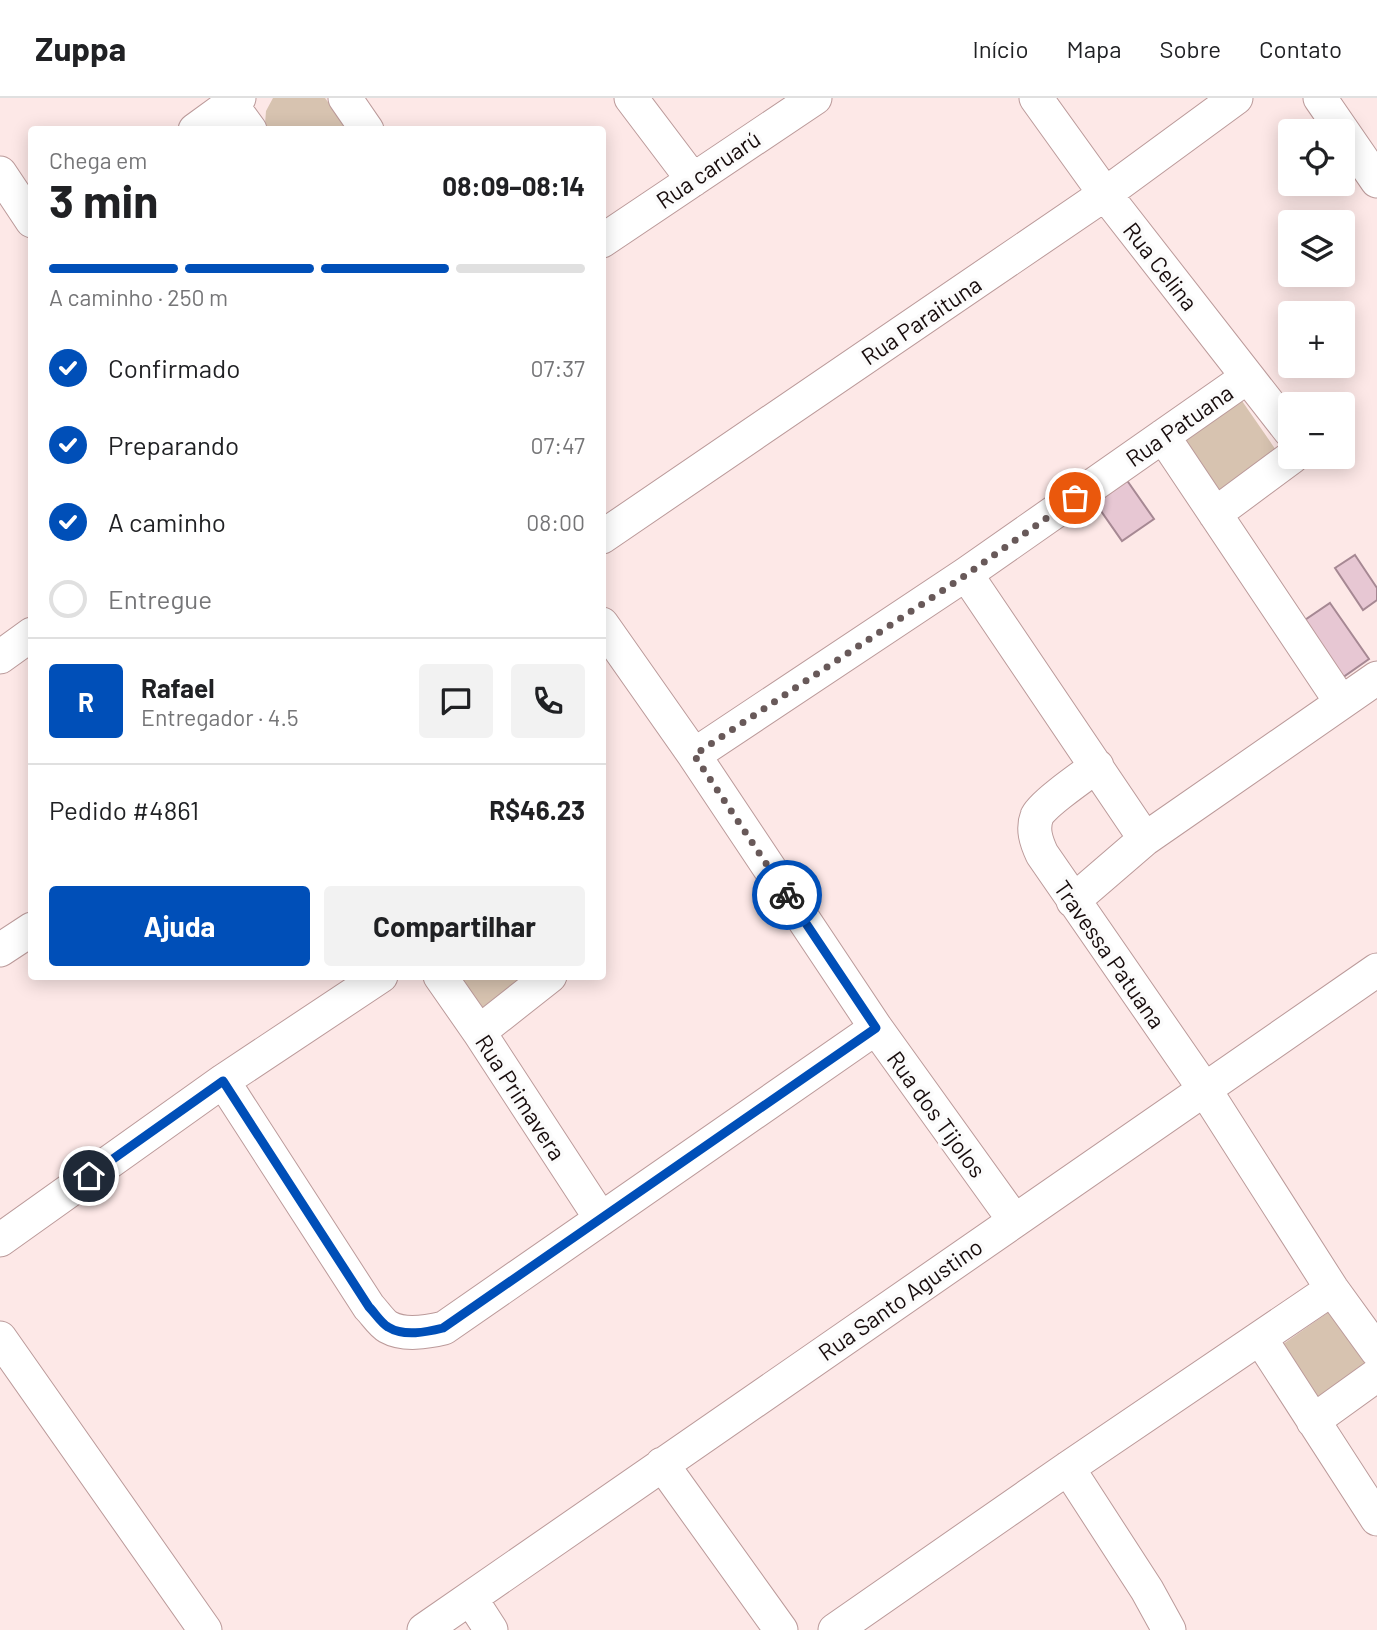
<!DOCTYPE html>
<html lang="pt">
<head>
<meta charset="utf-8">
<style>
  body { margin:0; font-family:Barlow,sans-serif; background:#f2f2f2; color:#202124; height:100vh; display:flex; flex-direction:column; font-size:26px; white-space:nowrap }
  * { box-sizing:border-box; margin:0 }
  p { font-size:23px; color:#757577 }
  .icon { flex:none; width:38px; height:38px; fill:none; stroke:currentColor; stroke-width:2; stroke-linecap:round; stroke-linejoin:round }
  .map { position:relative; flex:1; overflow:hidden }
  .drawer { position:absolute; left:28px; top:28px; width:578px; height:854px; display:flex; flex-direction:column; background:#fff; border-radius:7px; box-shadow:0 4px 18px #0003 }
  .drawer>* { flex:none }
  .controls { position:absolute; left:1278px; top:21px; display:grid; gap:14px }
  .controls a { display:grid; place-items:center; width:77px; height:77px; border-radius:7px; background:#fff; box-shadow:0 4px 18px #0003; font-size:35px }
  .pin { position:absolute; display:grid; place-items:center; width:60px; height:60px; color:#fff; margin:-30px; border:4px solid #fff; border-radius:50%; box-shadow:0 2px 7px #0007 }
  .courier { position:absolute; display:grid; place-items:center; width:70px; height:70px; margin:-35px; border:5px solid #004fb8; border-radius:50%; background:#fff; color:#222; box-shadow:0 2px 9px #0007 }
  .summary em { font-style:normal; font-weight:700 }
  .summary div { display:flex; flex-direction:column-reverse }
  .summary { display:flex; align-items:center; justify-content:space-between; height:119px; padding:0 21px }
  h1 { font-size:46px; font-weight:700; line-height:52px }
  .bar { display:grid; grid-template-columns:repeat(4,1fr); gap:10px 7px; align-content:center; height:84px; padding:0 21px }
  .bar i { height:9px; border-radius:5px; background:#e0e0e0 }
  .bar .current { background:#004fb8 }
  .bar p { grid-column:span 4 }
  .line { display:flex; align-items:center; gap:18px; padding:0 21px; border-top:2px solid #e0e0e0 }
  .line div { flex:1 }
  .round { display:grid; place-items:center; flex:none; width:74px; height:74px; border-radius:7px; background:#f2f2f2 }
  ol { padding:0 21px; list-style:none }
  li { display:flex; align-items:center; gap:21px; height:77px }
  li p { margin-inline-start:auto }
  li .icon { padding:7px; border-radius:50%; background:#004fb8; color:#fff; stroke-width:4 }
  li:last-child { color:#757577 }
  li i { width:38px; height:38px; border:4px solid #e0e0e0; border-radius:50% }
  .action { display:flex; gap:14px; margin-top:auto; padding:14px 21px }
  .action a { flex:1; height:80px; border-radius:7px; background:#004fb8; color:#fff; font-size:28px; font-weight:700; line-height:80px; text-align:center }
  .action a+a { background:#f2f2f2; color:#202124 }
  header { display:flex; align-items:center; gap:42px; box-sizing:border-box; height:98px; padding:0 35px; background:#fff; border-bottom:2px solid #e0e0e0 }
  header strong { font-size:33px }
  nav { display:flex; gap:38px; margin-inline-start:auto; font-size:24px }
  .map>svg:first-child { display:block }
</style>
</head>
<body>
<header>
<strong>Zuppa</strong>
<nav><a>Início</a><a>Mapa</a><a>Sobre</a><a>Contato</a></nav>
</header>
<div class="map">
<svg width="1377" height="1532" viewBox="0 0 1377 1532">
  <rect width="100%" height="100%" fill="#fde8e7"/>
  <path fill="#d7c3b0" d="M273,0H325L348,31H269L265,26L266,13Z
    M1240,300L1278,355L1218,397L1179,341Z
    M454,879H532L479,915Z
    M1336,1209L1375,1264L1315,1306L1276,1251Z"/>
  <path fill="#e7c7d3" stroke="#a68893" stroke-width="2" d="M1126,381L1154,421L1122,443L1094,403Z
    M1355,457L1377,490V502L1363,512L1335,470Z
    M1330,505L1369,561L1339,582L1299,526Z"/>
  <g fill="none" stroke-linecap="round" stroke-linejoin="round">
    <defs>
      <path id="minor" d="M345,0L367,32
        M631,0L693,82
        M1036,0L1105,96L1290,333
        M1320,0L1377,83
        M231,6L250,32
        M195,32L239,0
        M0,75L32,123
        M602,143L815,0
        M1163,338L1341,604
        M1215,416L1292,359
        M602,439L1105,96L1236,0
        M966,476L1145,741
        M602,526L694,657L876,930L1014,1122
        M0,559L32,536
        M694,657L966,476L1246,280
        M1097,668C1086,676 1040,708 1037,718C1032,731 1036,743 1042,756L1205,992L1332,1191L1377,1253
        M1073,803L1145,741L1377,580
        M0,852L32,831
        M440,878L479,934L601,1121
        M479,934L550,878
        M223,983L369,1209C375,1215 381,1225 388,1229C404,1238 427,1234 444,1230L876,930
        M0,1142L223,983L381,878
        M0,1240L205,1532
        M1260,1240L1377,1421
        M1313,1323L1377,1277
        M662,1366L781,1532
        M1068,1370L1147,1492L1169,1532
        M471,1501L491,1532
        M424,1532L1377,872
        M835,1532L1068,1370L1332,1191"/>
    </defs>
    <use href="#minor" stroke="#bb9a9a" stroke-width="35"/>
    <use href="#minor" stroke="#fff" stroke-width="33"/>
  </g>
  <g fill="none" stroke-linecap="round" stroke-linejoin="round">
    <path stroke="#685959" stroke-width="7" stroke-dasharray="0 12.6" d="M787,797L694,657L966,477L1075,400"/>
    <path stroke="#004fb8" stroke-width="9" d="M89,1078L223,983L369,1209C375,1215 381,1225 388,1229C404,1239 427,1234 443,1230L876,930L787,797"/>
  </g>
  <g text-anchor="middle" dominant-baseline="central" stroke-width="7" stroke-linejoin="round" paint-order="stroke">
    <g font-size="23" fill="#170c0c" stroke="#fbfbfb">
      <text transform="translate(708 71) rotate(-34)">Rua caruarú</text>
      <text transform="translate(1161 168) rotate(52)">Rua Celina</text>
      <text transform="translate(921 222) rotate(-34)">Rua Paraituna</text>
      <text transform="translate(1179 327) rotate(-35)">Rua Patuana</text>
      <text transform="translate(1110 856) rotate(55)">Travessa Patuana</text>
      <text transform="translate(521 999) rotate(57)">Rua Primavera</text>
      <text transform="translate(937 1016) rotate(54)">Rua dos Tijolos</text>
      <text transform="translate(900 1201) rotate(-35)">Rua Santo Agustino</text>
    </g>
  </g>
</svg>
<div class="controls">
<a><svg class="icon" aria-label="locate" viewBox="0 0 24 24"><circle cx="12" cy="12" r="6"/><path d="M12 2v4M12 18v4M2 12h4M18 12h4"/></svg></a>
<a><svg class="icon" aria-label="layers" viewBox="0 0 24 24"><path d="M12 4l9 5-9 5-9-5zM3 14l9 5 9-5"/></svg></a>
<a>+</a>
<a>−</a>
</div>
<div class="pin" style="left:1075px;top:400px;background:#ea580c"><svg class="icon" aria-label="bag" viewBox="0 0 24 24"><path d="M5 8h14l-1 12H6zM9 8a3 3 0 0 1 6 0"/></svg></div>
<div class="pin" style="left:89px;top:1078px;background:#1f2937"><svg class="icon" aria-label="home" viewBox="0 0 24 24"><path d="M3 11l9-7 9 7M6 9v11h12V9"/></svg></div>
<div class="courier" style="left:787px;top:797px"><svg class="icon" aria-label="bike" viewBox="0 0 24 24"><circle cx="6" cy="16" r="4"/><circle cx="18" cy="16" r="4"/><path d="M6 16l4-8h5l3 8M10 8l3 8H6M13 5h3"/></svg></div>
<section class="drawer">
<div class="summary"><div><h1>3 min</h1><p>Chega em</p></div><em>08:09–08:14</em></div>
<div class="bar"><i class="current"></i><i class="current"></i><i class="current"></i><i></i><p>A caminho · 250 m</p></div>
<ol>
<li><svg class="icon" aria-label="check" viewBox="0 0 24 24"><path d="M5 12l5 5 9-10"/></svg>Confirmado<p>07:37</p></li>
<li><svg class="icon" aria-label="check" viewBox="0 0 24 24"><path d="M5 12l5 5 9-10"/></svg>Preparando<p>07:47</p></li>
<li><svg class="icon" aria-label="check" viewBox="0 0 24 24"><path d="M5 12l5 5 9-10"/></svg>A caminho<p>08:00</p></li>
<li><i></i>Entregue</li>
</ol>
<div class="line" style="height:126px"><b class="round" style="background:#004fb8;color:#fff">R</b><div><b>Rafael</b><p>Entregador · 4.5</p></div><a class="round"><svg class="icon" aria-label="chat" viewBox="0 0 24 24"><path d="M4 5h16v11H9l-5 4z"/></svg></a><a class="round"><svg class="icon" aria-label="phone" viewBox="0 0 24 24"><path d="M5 4h4l2 5-3 2q2 4 5 5l2-3 5 2v4C11 20 4 13 5 4z"/></svg></a></div>
<div class="line" style="height:91px"><div>Pedido #4861</div><b>R$46.23</b></div>
<div class="action"><a>Ajuda</a><a>Compartilhar</a></div>
</section>
</div>
</body>
</html>
